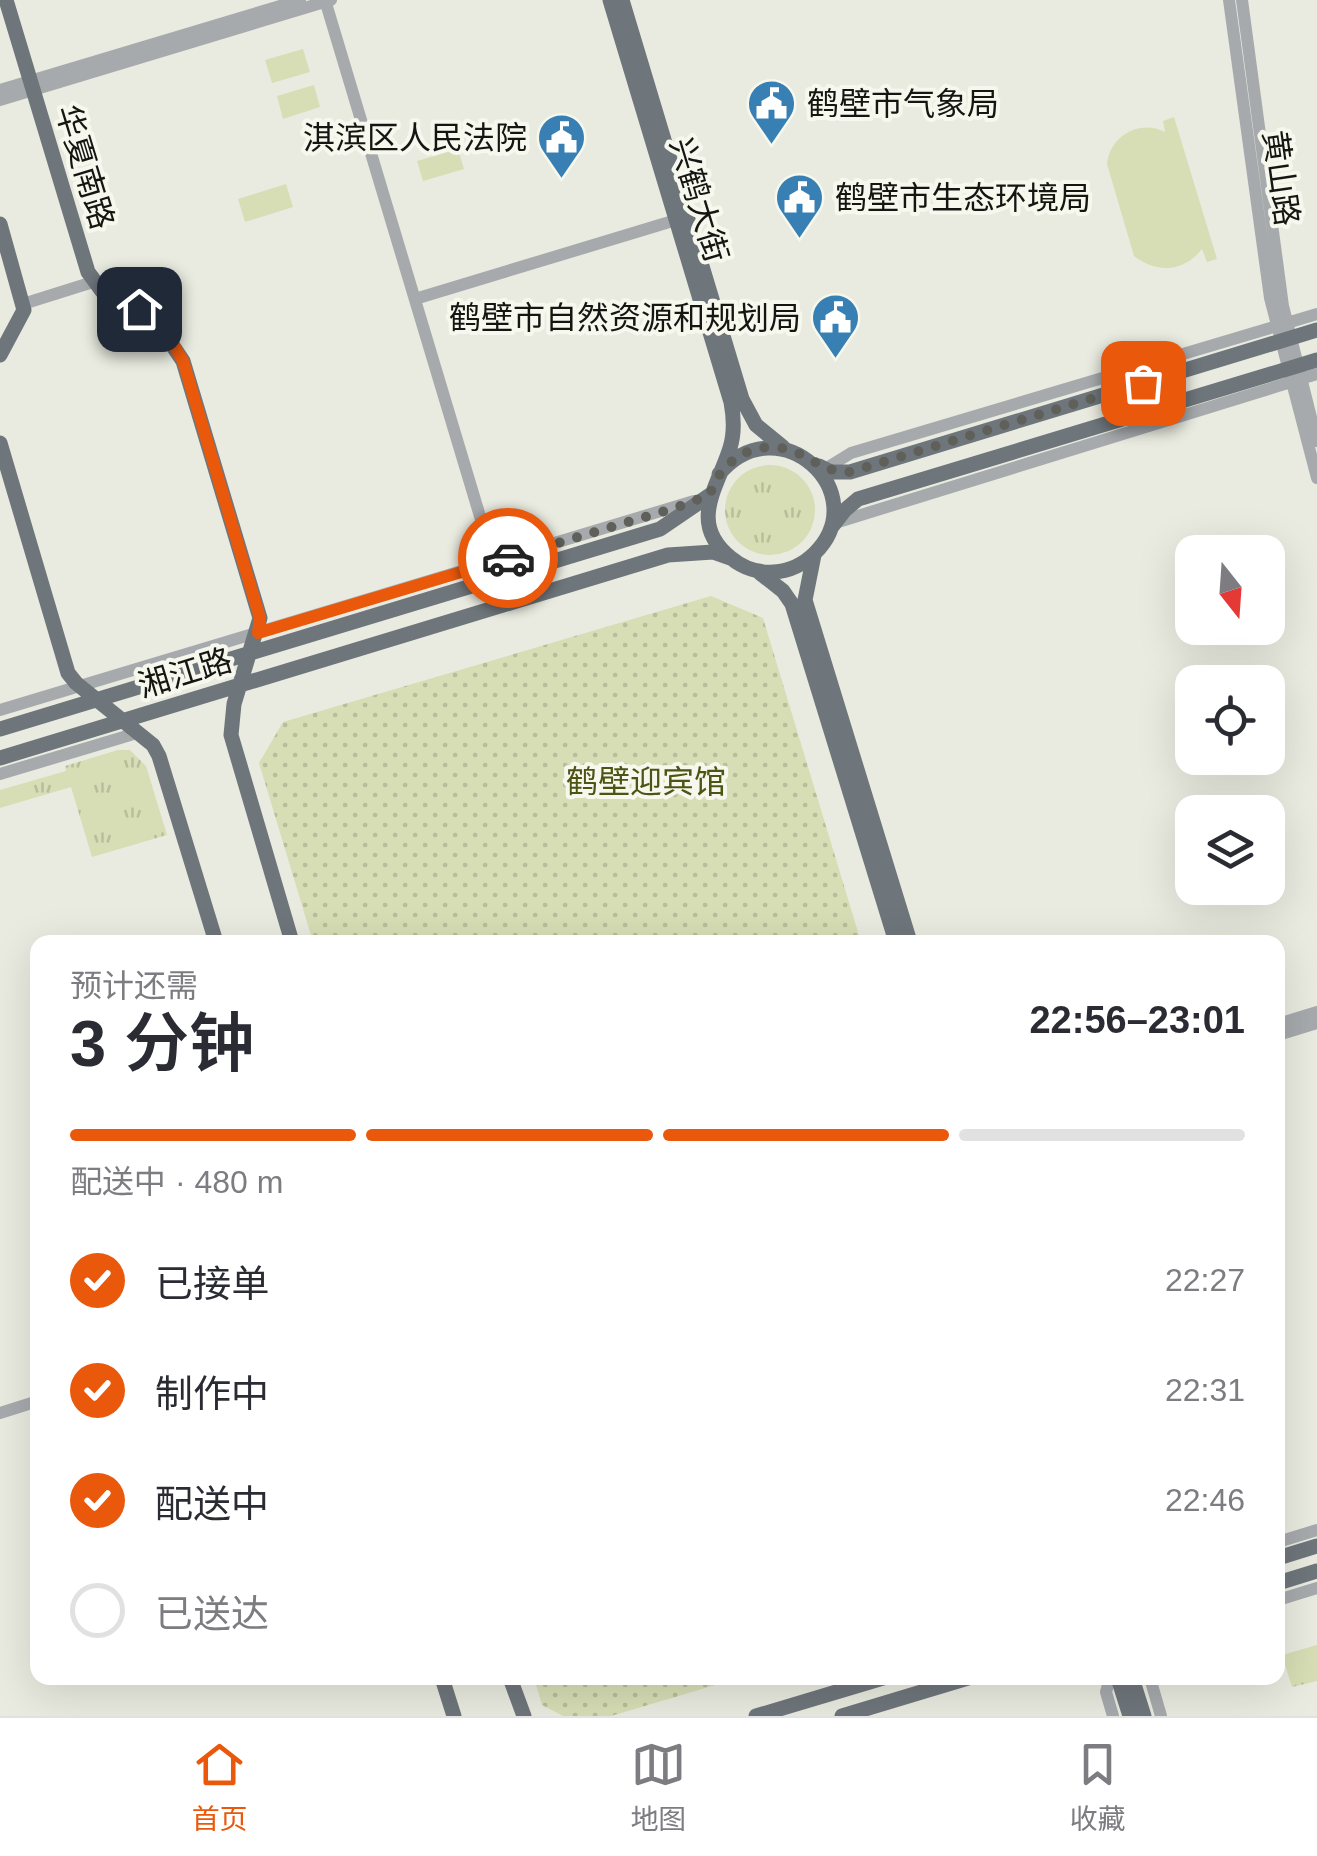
<!DOCTYPE html>
<html lang="zh">
<head>
<meta charset="utf-8">
<style>
  body { margin:0; font-family:Helvetica,"Noto Sans SC",sans-serif; background:#f7f7f7; color:#2b2b33; height:100vh; display:flex; flex-direction:column; font-size:38px; white-space:nowrap }
  * { box-sizing:border-box; margin:0 }
  p { font-size:32px; color:#7c7c81 }
  .icon { flex:none; width:55px; height:55px; fill:none; stroke:currentColor; stroke-width:2; stroke-linecap:round; stroke-linejoin:round }
  .map { position:relative; flex:1; overflow:hidden }
  .side { position:absolute; left:30px; top:935px; width:1255px; height:750px; display:flex; flex-direction:column; background:#fff; border-radius:20px; box-shadow:0 10px 40px #0002 }
  .side>* { flex:none }
  .needle { width:65px; rotate:163deg }
  .fabs { position:absolute; left:1175px; top:535px; display:grid; gap:20px }
  .fabs a { display:grid; place-items:center; width:110px; height:110px; border-radius:20px; background:#fff; box-shadow:0 10px 40px #0002; font-size:50px }
  .pin { position:absolute; display:grid; place-items:center; width:85px; height:85px; color:#fff; margin:-42px; border-radius:20px; box-shadow:0 5px 15px #0006 }
  .courier { position:absolute; display:grid; place-items:center; width:100px; height:100px; margin:-50px; border:8px solid #ea580c; border-radius:50%; background:#fff; color:#222; box-shadow:0 2px 12px #0007 }
  .overview em { font-style:normal; font-weight:600 }
  .overview div { display:flex; flex-direction:column-reverse }
  .overview { display:flex; align-items:center; justify-content:space-between; height:170px; padding:0 40px }
  h1 { font-size:65px; font-weight:600; line-height:75px }
  .bar { display:grid; grid-template-columns:repeat(4,1fr); gap:15px 10px; align-content:center; height:120px; padding:0 40px }
  .bar i { height:12px; border-radius:8px; background:#e1e1e2 }
  .bar .selected { background:#ea580c }
  .bar p { grid-column:span 4 }
  ol { padding:0 40px; list-style:none }
  li { display:flex; align-items:center; gap:30px; height:110px }
  li p { margin-inline-start:auto }
  li .icon { padding:10px; border-radius:50%; background:#ea580c; color:#fff; stroke-width:4 }
  li:last-child { color:#7c7c81 }
  li i { width:55px; height:55px; border:5px solid #e1e1e2; border-radius:50% }
  .tab-bar { display:flex; justify-content:space-around; align-items:center; height:140px; border-top:2px solid #e1e1e2; background:#fff; font-size:28px; color:#7c7c81 }
  .tab-bar a { display:grid; justify-items:center; gap:5px }
  .tab-bar .selected { color:#ea580c }
  .map>svg:first-child { display:block }
</style>
</head>
<body>
<div class="map">
<svg width="1317" height="1716" viewBox="0 0 1317 1716">
  <defs>
    <pattern id="grass-tufts" width="24" height="20" patternUnits="userSpaceOnUse" patternTransform="scale(2.5)"><rect width="24" height="20" fill="#d7deb5"/><path d="M3 7l-1-3M5 7V3M7 7l1-3M15 17l-1-3M17 17v-4M19 17l1-3" fill="none" stroke="#b8be9b"/></pattern>
    <pattern id="park-dots" width="8" height="8" patternUnits="userSpaceOnUse" patternTransform="scale(2.5)"><rect width="8" height="8" fill="#d7deb5"/><path d="M2 2h.1M6 6h.1" fill="none" stroke="#b8be9b" stroke-width="1.8" stroke-linecap="round"/></pattern>
  </defs>
  <rect width="100%" height="100%" fill="#e9ebe0"/>
  <path fill="url(#grass-tufts)" d="M725 510a45 45 0 1 1 90 0a45 45 0 1 1-90 0Z
    M118,750H130L146,766L167,835L92,857L71,787L0,808V790L66,771L65,766Z
    M1317,1645V1681L1292,1687L1282,1655Z"/>
  <path fill="url(#park-dots)" d="M711,596L763,618L861,942H313L259,763L283,722Z
    M534,1678H739L611,1716H563L542,1705Z"/>
  <path fill="#d7deb5" d="M303,49L310,72L272,83L265,60Z
    M314,85L320,107L283,119L277,96Z
    M1174,117L1217,259L1207,262L1202,249C1184,272 1157,274 1134,256L1107,164C1110,136 1139,119 1165,132L1163,121Z
    M458,149L464,169L423,181L417,161Z
    M286,184L293,207L245,222L238,199Z"/>
  <g fill="none" stroke-linecap="round" stroke-linejoin="round">
    <path stroke="#a6aaad" stroke-width="12" d="M325,0L494,563
      M1229,0L1270,298L1317,478
      M1242,0L1283,306L1317,441
      M0,90L300,0
      M0,100L331,0
      M415,299L676,220
      M23,304L93,282
      M825,469L851,453L1317,314
      M835,523L1317,374
      M0,710L694,501
      M0,774L137,733
      M1278,1024L1317,1012
      M1278,1035L1317,1023
      M0,1413L38,1401
      M1278,1542L1317,1530
      M1278,1600L1317,1588
      M1110,1678L1106,1692L1113,1716
      M1150,1678L1161,1716"/>
    <path stroke="#6f767b" stroke-width="15" d="M6,0L88,272L102,291L156,321L183,361L260,618L234,704L231,735L292,942
      M610,0L731,402C734,418 735,432 730,448C718,487 687,523 731,558C743,568 759,573 774,572C789,571 804,564 815,553C875,493 779,403 719,474
      M622,0L742,399L756,425L783,447
      M0,224L24,310L0,355
      M0,443L68,673L76,683L153,745L159,756L216,942
      M819,466L831,472H850L1317,330
      M831,528L845,510L858,499L1317,360
      M814,555L805,600L910,942
      M760,573L783,591L792,604L896,942
      M0,729L660,529L710,495
      M0,758L668,555L713,552L730,558
      M1278,1558L1317,1546
      M1278,1583L1317,1571
      M442,1678L454,1716
      M510,1678L524,1716
      M1118,1678L1130,1716
      M1132,1678L1144,1716
      M756,1716L883,1678
      M842,1716L968,1678"/>
  </g>
  <g fill="none" stroke-linecap="round" stroke-linejoin="round">
    <path stroke="#5f605a" stroke-width="10" stroke-dasharray="0 18" d="M508,558L675,508L710,495C720,460 756,438 792,451C816,459 822,472 850,472L1143,383"/>
    <path stroke="#ea580c" stroke-width="12" d="M139,309L166,332L183,361L260,618L258,633L508,558"/>
  </g>
  <defs>
    <symbol id="civic-pin" viewBox="-11 -11 22 30"><path d="M0 17L-7.5 6A9.5 9.5 0 1 1 7.5 6Z" fill="#3880b4" stroke="#f6f8ed"/><path d="M-.6-6.5H3V-4.5H.6V-3L4-1V1h2V6H-6V1h2V-1L-.6-3ZM-1.2 2.5V6h2.4V2.5Z" fill="#fff"/></symbol>
  </defs>
  <g fill-rule="evenodd">
    <use href="#civic-pin" x="744" y="76" width="55" height="75"/>
    <use href="#civic-pin" x="534" y="110" width="55" height="75"/>
    <use href="#civic-pin" x="772" y="170" width="55" height="75"/>
    <use href="#civic-pin" x="808" y="290" width="55" height="75"/>
  </g>
  <g text-anchor="middle" dominant-baseline="central" stroke-width="8" stroke-linejoin="round" paint-order="stroke">
    <g font-size="32" fill="#151512" stroke="#f6f8ed" text-anchor="start">
      <text x="807" y="104">鹤壁市气象局</text>
      <text x="527" y="138" text-anchor="end">淇滨区人民法院</text>
      <text x="835" y="198">鹤壁市生态环境局</text>
      <text x="801" y="318" text-anchor="end">鹤壁市自然资源和规划局</text>
    </g>
    <g font-size="32" fill="#151512" stroke="#f6f8ed">
      <text transform="translate(85 167) rotate(73)">华夏南路</text>
      <text transform="translate(1281 178) rotate(82)">黄山路</text>
      <text transform="translate(699 200) rotate(73)">兴鹤大街</text>
      <text transform="translate(185 673) rotate(-17)">湘江路</text>
    </g>
    <g font-size="32" fill="#4d5414" stroke="#f6f8ed">
      <text x="646" y="782">鹤壁迎宾馆</text>
    </g>
  </g>
</svg>
<div class="fabs">
<a><svg class="needle" viewBox="-14 -14 28 28"><path d="M0-13l5 13h-10z" fill="#e53935"/><path d="M0 13l5-13h-10z" fill="#7c7c81"/></svg></a>
<a><svg class="icon" aria-label="locate" viewBox="0 0 24 24"><circle cx="12" cy="12" r="6"/><path d="M12 2v4M12 18v4M2 12h4M18 12h4"/></svg></a>
<a><svg class="icon" aria-label="layers" viewBox="0 0 24 24"><path d="M12 4l9 5-9 5-9-5zM3 14l9 5 9-5"/></svg></a>
</div>
<div class="pin" style="left:1143px;top:383px;background:#ea580c"><svg class="icon" aria-label="bag" viewBox="0 0 24 24"><path d="M5 8h14l-1 12H6zM9 8a3 3 0 0 1 6 0"/></svg></div>
<div class="pin" style="left:139px;top:309px;background:#1f2937"><svg class="icon" aria-label="home" viewBox="0 0 24 24"><path d="M3 11l9-7 9 7M6 9v11h12V9"/></svg></div>
<div class="courier" style="left:508px;top:558px"><svg class="icon" aria-label="car" viewBox="0 0 24 24"><path d="M5 17H2v-5l4-1 3-4h7l3 4 3 1v5h-3M9 17h6M6 11h13"/><circle cx="7" cy="17" r="2"/><circle cx="17" cy="17" r="2"/></svg></div>
<section class="side">
<div class="overview"><div><h1>3 分钟</h1><p>预计还需</p></div><em>22:56–23:01</em></div>
<div class="bar"><i class="selected"></i><i class="selected"></i><i class="selected"></i><i></i><p>配送中 · 480 m</p></div>
<ol>
<li><svg class="icon" aria-label="check" viewBox="0 0 24 24"><path d="M5 12l5 5 9-10"/></svg>已接单<p>22:27</p></li>
<li><svg class="icon" aria-label="check" viewBox="0 0 24 24"><path d="M5 12l5 5 9-10"/></svg>制作中<p>22:31</p></li>
<li><svg class="icon" aria-label="check" viewBox="0 0 24 24"><path d="M5 12l5 5 9-10"/></svg>配送中<p>22:46</p></li>
<li><i></i>已送达</li>
</ol>
</section>
</div>
<nav class="tab-bar">
<a class="selected"><svg class="icon" aria-label="home" viewBox="0 0 24 24"><path d="M3 11l9-7 9 7M6 9v11h12V9"/></svg>首页</a>
<a><svg class="icon" aria-label="map" viewBox="0 0 24 24"><path d="M3 6l6-2 6 2 6-2v14l-6 2-6-2-6 2zM9 4v14M15 6v14"/></svg>地图</a>
<a><svg class="icon" aria-label="saved" viewBox="0 0 24 24"><path d="M7 4h10v16l-5-4-5 4z"/></svg>收藏</a>
</nav>
</body>
</html>
